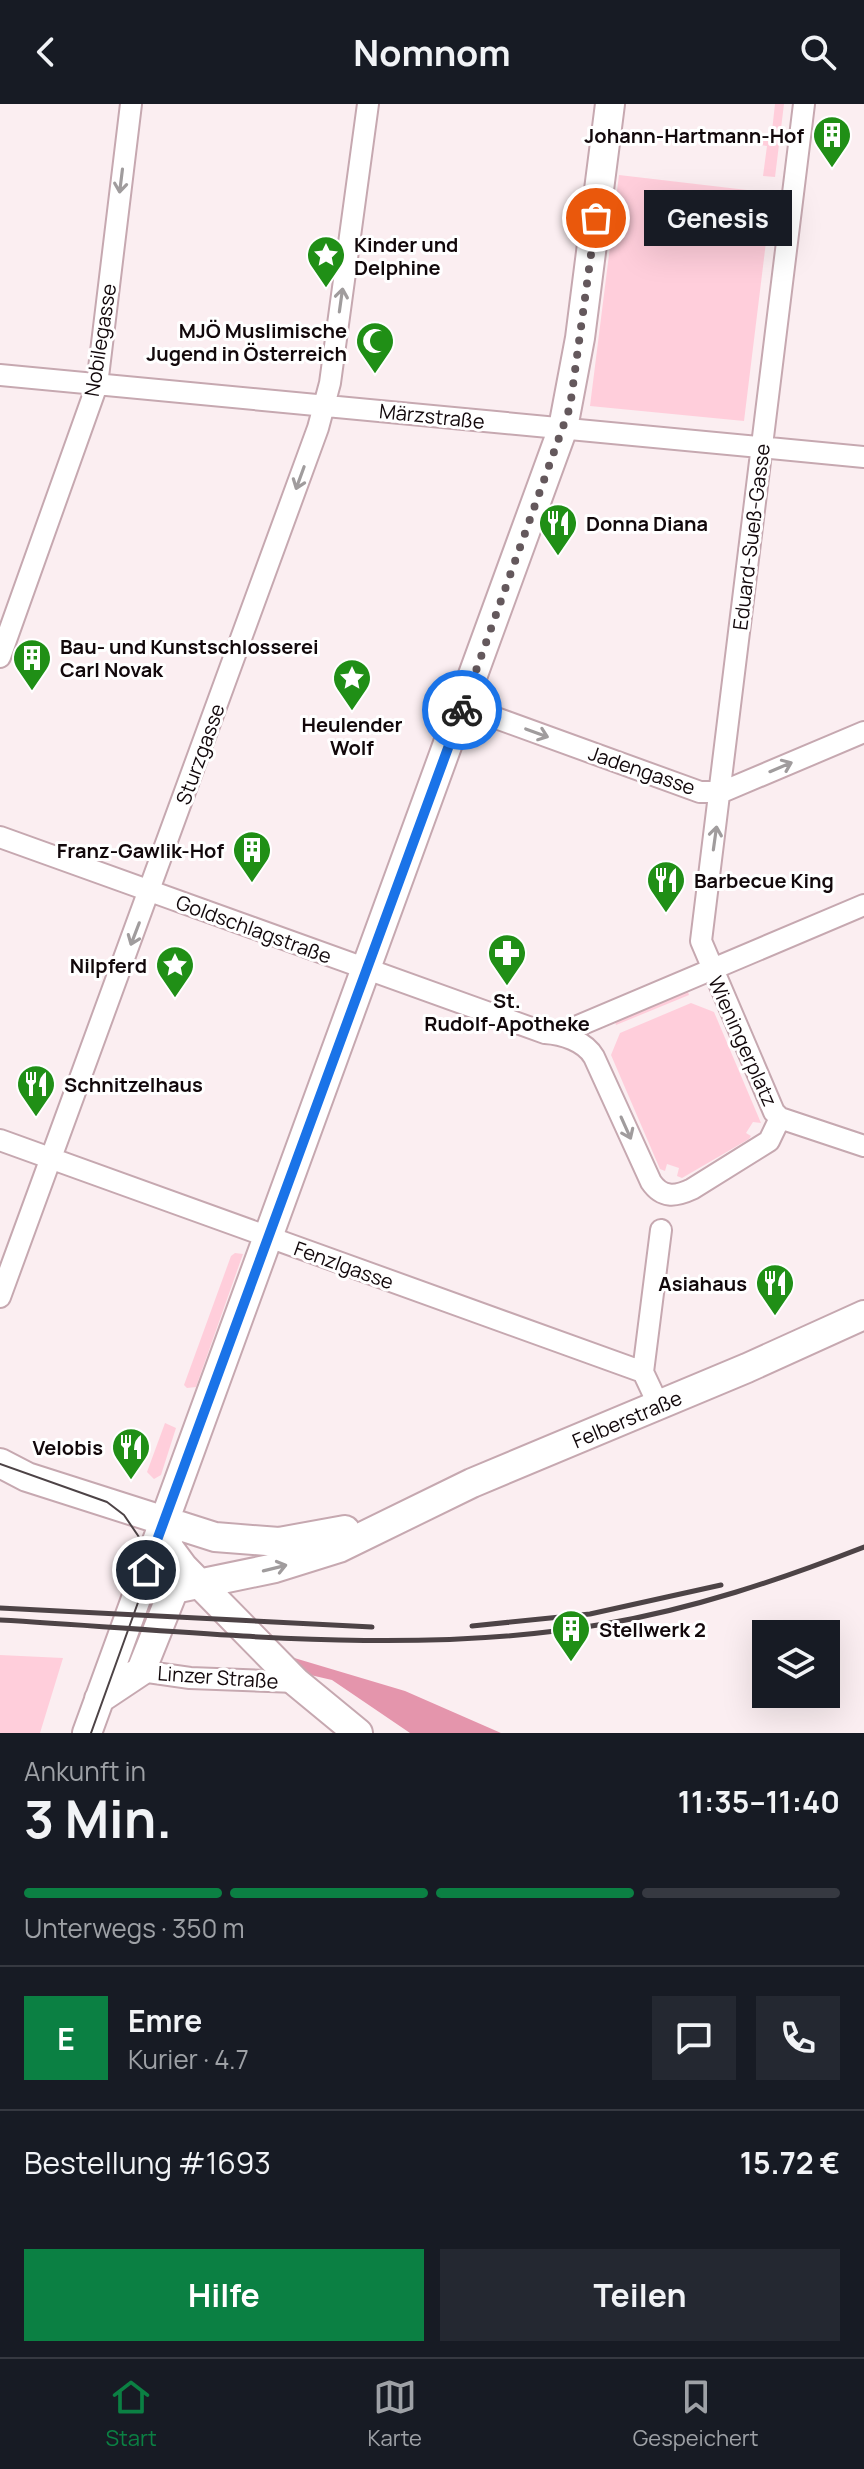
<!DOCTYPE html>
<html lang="de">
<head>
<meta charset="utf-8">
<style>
  body { margin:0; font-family:Manrope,sans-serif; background:#242831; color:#f1f3f6; height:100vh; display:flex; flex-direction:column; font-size:30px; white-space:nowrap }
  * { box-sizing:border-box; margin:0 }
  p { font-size:26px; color:#9ea1a6 }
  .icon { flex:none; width:44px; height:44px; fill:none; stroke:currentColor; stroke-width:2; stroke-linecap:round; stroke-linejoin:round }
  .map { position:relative; height:1629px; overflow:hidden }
  .side { display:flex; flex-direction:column; background:#171b24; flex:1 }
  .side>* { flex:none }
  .controls { position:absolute; left:752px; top:1516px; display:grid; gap:16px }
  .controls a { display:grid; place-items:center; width:88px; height:88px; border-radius:0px; background:#171b24; box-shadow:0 8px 32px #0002; font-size:40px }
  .pin { position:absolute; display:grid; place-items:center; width:68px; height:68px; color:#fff; margin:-34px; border:4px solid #fff; border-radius:50%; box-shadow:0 2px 8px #0007 }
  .courier { position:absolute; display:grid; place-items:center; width:80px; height:80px; margin:-40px; border:6px solid #1a73e8; border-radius:50%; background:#fff; color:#222; box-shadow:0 2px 10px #0007 }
  .bubble { position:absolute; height:56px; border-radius:0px; background:#171b24; box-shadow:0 8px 32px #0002; font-size:26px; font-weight:700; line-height:56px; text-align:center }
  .headline em { font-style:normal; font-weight:700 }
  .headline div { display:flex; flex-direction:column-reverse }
  .headline { display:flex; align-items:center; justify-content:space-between; height:136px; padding:0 24px }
  h1 { font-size:52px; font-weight:700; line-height:60px }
  .bar { display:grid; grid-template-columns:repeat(4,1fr); gap:12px 8px; align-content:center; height:96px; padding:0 24px }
  .bar i { height:10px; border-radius:6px; background:#363941 }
  .bar .active { background:#0b8043 }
  .bar p { grid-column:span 4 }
  .line { display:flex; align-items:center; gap:20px; padding:0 24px; border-top:2px solid #363941 }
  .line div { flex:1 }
  .round { display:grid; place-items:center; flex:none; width:84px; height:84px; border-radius:0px; background:#242831 }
  .cta { display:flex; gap:16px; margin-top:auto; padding:16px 24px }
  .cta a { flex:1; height:92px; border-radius:0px; background:#0b8043; color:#fff; font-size:32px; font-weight:700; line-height:92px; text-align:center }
  .cta a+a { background:#242831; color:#f1f3f6 }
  header { display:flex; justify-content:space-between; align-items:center; height:104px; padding:0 24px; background:#171b24; font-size:36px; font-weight:700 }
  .tabs { display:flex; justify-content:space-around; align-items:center; height:112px; border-top:2px solid #363941; background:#171b24; font-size:22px; color:#9ea1a6 }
  .tabs a { display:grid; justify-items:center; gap:4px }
  .tabs .active { color:#0b8043 }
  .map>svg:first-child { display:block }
</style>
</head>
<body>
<header><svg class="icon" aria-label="back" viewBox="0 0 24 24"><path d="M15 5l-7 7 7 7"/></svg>Nomnom<svg class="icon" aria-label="search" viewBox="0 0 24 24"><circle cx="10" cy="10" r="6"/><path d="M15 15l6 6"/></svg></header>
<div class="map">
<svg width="864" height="1629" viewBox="0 0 864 1629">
  <rect width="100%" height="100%" fill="#fbeef1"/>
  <path fill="#ffcedb" d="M775,0H784L775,73L763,72L767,42L748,39V33L771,36Z
    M619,71L772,89L744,317L590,302Z
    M687,885L689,891L616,921L614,915Z
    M691,899L714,908L761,1019L753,1018L746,1029L751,1032L749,1035L682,1074L677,1072L679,1064L667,1060L665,1067L660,1065L611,951L620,929Z
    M235,1149L243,1150L196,1283L187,1284L184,1281L231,1152Z
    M165,1319L176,1324L161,1371L154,1375L147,1368Z
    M0,1551L63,1554L40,1629H0Z"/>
  <path fill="#e495ac" d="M291,1553L405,1587L501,1629H410L332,1576L306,1570Z"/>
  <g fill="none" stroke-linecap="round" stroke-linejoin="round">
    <defs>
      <path id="street" d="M0,271L864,353
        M0,553L97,281L131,0
        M463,602L700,688H722L864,628
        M0,733L545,929C562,930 585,937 594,953L651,1078C662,1094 675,1093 692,1085L769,1037L780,1014
        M559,930L864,801
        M780,1014L774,1008L701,837L804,0
        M780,1014L864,1042
        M0,1036L643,1268
        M0,1193L318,324L330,279L368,0
        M659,1302L643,1268L661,1126
        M141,1567L190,1574L296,1578"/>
      <path id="secondary" d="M0,1359L27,1373L215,1433L279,1438L345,1426
        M163,1418L169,1444L183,1463L296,1578L358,1629
        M99,1595L141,1567L174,1485L275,1464L339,1444L472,1379L747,1264L864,1211
        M87,1629L563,324L580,234L610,0"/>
    </defs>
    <use href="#street" stroke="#c6a8b0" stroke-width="24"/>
    <use href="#secondary" stroke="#c6a8b0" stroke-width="32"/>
    <use href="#street" stroke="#fff" stroke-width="20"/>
    <use href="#secondary" stroke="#fff" stroke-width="28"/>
    <path stroke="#4d4346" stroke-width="2" d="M0,1360L107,1398L124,1411L141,1436L145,1479L91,1629"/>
    <path stroke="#4d4346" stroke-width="5" d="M0,1504L372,1523
      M0,1516C199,1527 406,1554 604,1520C693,1505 779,1476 864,1443
      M472,1522L590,1510L721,1481"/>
  </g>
  <defs><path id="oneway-shaft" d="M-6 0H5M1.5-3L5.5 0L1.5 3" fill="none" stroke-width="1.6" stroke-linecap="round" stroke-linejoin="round" transform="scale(2)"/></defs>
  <g stroke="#a09c9d">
    <use href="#oneway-shaft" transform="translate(121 77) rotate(97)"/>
    <use href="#oneway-shaft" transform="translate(341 196) rotate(-82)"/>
    <use href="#oneway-shaft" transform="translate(300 374) rotate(110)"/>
    <use href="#oneway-shaft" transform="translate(537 629) rotate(20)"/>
    <use href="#oneway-shaft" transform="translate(781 663) rotate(-23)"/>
    <use href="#oneway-shaft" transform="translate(715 734) rotate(-82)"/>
    <use href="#oneway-shaft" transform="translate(135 830) rotate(111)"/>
    <use href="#oneway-shaft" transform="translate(626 1024) rotate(66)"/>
    <use href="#oneway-shaft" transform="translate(275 1464) rotate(-14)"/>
  </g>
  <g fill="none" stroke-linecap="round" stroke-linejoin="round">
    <path stroke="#64585c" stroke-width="8" stroke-dasharray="0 14.4" d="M462,606L570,303L596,114"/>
    <path stroke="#1a73e8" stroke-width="10" d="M146,1466L462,606"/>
  </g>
  <defs>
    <symbol id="building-pin" viewBox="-11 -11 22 30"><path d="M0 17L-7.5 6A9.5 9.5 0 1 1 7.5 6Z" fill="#208f16" stroke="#fff"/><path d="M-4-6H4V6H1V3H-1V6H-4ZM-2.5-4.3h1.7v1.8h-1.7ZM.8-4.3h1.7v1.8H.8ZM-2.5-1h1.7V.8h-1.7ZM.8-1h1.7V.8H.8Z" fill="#fff"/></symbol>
    <symbol id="sight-pin" viewBox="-11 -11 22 30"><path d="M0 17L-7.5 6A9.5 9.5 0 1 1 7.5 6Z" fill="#208f16" stroke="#fff"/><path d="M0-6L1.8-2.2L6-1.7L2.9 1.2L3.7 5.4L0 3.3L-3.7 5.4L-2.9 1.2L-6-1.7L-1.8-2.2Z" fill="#fff"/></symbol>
    <symbol id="mosque-pin" viewBox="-11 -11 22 30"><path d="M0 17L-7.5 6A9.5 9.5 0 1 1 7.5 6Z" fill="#208f16" stroke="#fff"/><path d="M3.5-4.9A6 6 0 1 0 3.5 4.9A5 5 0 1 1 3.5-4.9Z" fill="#fff"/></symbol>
    <symbol id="restaurant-pin" viewBox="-11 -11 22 30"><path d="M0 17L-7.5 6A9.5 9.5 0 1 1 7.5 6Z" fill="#208f16" stroke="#fff"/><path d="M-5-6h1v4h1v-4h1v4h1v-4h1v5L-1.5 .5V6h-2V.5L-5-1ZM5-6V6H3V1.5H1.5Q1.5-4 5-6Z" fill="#fff"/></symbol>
    <symbol id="pharmacy-pin" viewBox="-11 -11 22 30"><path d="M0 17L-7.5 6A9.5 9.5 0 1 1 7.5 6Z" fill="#208f16" stroke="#fff"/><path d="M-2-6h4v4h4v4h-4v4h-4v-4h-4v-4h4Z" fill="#fff"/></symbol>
  </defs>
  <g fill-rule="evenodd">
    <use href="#building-pin" x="810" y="9" width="44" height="60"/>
    <use href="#sight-pin" x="304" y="129" width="44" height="60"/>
    <use href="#mosque-pin" x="353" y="215" width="44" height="60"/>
    <use href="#restaurant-pin" x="536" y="397" width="44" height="60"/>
    <use href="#building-pin" x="10" y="532" width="44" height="60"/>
    <use href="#sight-pin" x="330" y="552" width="44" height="60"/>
    <use href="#building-pin" x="230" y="724" width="44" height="60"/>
    <use href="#restaurant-pin" x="644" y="754" width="44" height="60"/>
    <use href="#pharmacy-pin" x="485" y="827" width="44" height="60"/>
    <use href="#sight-pin" x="153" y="839" width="44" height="60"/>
    <use href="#restaurant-pin" x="14" y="958" width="44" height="60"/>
    <use href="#restaurant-pin" x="753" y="1157" width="44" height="60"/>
    <use href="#restaurant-pin" x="109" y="1321" width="44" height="60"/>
    <use href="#building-pin" x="549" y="1503" width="44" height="60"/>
  </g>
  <g text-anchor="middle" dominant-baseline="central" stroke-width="6" stroke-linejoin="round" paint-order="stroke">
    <g font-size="20" font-weight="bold" fill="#12080b" stroke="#fff" text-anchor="end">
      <text x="804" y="31">Johann-Hartmann-Hof</text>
      <text x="354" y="140" text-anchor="start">Kinder und<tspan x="354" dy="23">Delphine</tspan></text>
      <text x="347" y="226">MJÖ Muslimische<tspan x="347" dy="23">Jugend in Österreich</tspan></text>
      <text x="586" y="419" text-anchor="start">Donna Diana</text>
      <text x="60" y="542" text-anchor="start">Bau- und Kunstschlosserei<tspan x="60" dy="23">Carl Novak</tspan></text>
      <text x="352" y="620" text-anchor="middle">Heulender<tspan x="352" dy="23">Wolf</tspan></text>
      <text x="224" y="746">Franz-Gawlik-Hof</text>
      <text x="694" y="776" text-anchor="start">Barbecue King</text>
      <text x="147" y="861">Nilpferd</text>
      <text x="507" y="896" text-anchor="middle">St.<tspan x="507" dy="23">Rudolf-Apotheke</tspan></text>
      <text x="64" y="980" text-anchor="start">Schnitzelhaus</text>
      <text x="747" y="1179">Asiahaus</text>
      <text x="103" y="1343">Velobis</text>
      <text x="599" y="1525" text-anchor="start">Stellwerk 2</text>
    </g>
    <g font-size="20" fill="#12080b" stroke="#fff">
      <text transform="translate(100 236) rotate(-81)">Nobilegasse</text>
      <text transform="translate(432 312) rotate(6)">Märzstraße</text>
      <text transform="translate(751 433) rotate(-83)">Eduard-Sueß-Gasse</text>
      <text transform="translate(200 650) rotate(-70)">Sturzgasse</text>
      <text transform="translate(642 666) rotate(19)">Jadengasse</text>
      <text transform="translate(254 825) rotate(20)">Goldschlagstraße</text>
      <text transform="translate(743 937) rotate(66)">Wieningerplatz</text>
      <text transform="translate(344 1161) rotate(20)">Fenzlgasse</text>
      <text transform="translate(627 1315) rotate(-23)">Felberstraße</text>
      <text transform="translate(218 1573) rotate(4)">Linzer Straße</text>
    </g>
  </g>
</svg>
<div class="controls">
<a><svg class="icon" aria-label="layers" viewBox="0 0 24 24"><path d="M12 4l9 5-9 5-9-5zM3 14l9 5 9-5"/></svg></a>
</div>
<div class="pin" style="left:596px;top:114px;background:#ea580c"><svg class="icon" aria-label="bag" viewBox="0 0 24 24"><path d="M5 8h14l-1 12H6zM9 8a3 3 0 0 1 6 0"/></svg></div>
<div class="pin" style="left:146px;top:1466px;background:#1f2937"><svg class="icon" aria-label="home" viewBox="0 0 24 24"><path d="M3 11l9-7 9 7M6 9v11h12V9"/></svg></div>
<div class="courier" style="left:462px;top:606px"><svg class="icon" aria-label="bike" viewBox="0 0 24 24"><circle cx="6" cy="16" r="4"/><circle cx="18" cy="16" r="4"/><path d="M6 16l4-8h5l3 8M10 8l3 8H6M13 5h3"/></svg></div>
<div class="bubble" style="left:644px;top:86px;width:148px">Genesis</div>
</div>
<section class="side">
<div class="headline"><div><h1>3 Min.</h1><p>Ankunft in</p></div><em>11:35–11:40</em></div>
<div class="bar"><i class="active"></i><i class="active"></i><i class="active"></i><i></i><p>Unterwegs · 350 m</p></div>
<div class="line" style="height:144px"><b class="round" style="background:#0b8043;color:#fff">E</b><div><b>Emre</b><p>Kurier · 4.7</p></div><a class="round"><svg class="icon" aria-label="chat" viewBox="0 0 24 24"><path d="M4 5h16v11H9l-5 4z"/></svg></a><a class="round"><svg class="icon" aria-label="phone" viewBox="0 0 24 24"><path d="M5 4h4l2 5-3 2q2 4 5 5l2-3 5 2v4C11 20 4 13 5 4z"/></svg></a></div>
<div class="line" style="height:104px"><div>Bestellung #1693</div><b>15.72 €</b></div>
<div class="cta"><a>Hilfe</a><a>Teilen</a></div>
</section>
<nav class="tabs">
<a class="active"><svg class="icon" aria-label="home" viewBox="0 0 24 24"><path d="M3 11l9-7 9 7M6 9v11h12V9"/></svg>Start</a>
<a><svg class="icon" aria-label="map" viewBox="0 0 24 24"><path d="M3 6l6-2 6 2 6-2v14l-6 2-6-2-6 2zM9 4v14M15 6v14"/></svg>Karte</a>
<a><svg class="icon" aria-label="saved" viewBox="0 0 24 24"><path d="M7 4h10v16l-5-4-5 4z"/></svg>Gespeichert</a>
</nav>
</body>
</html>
